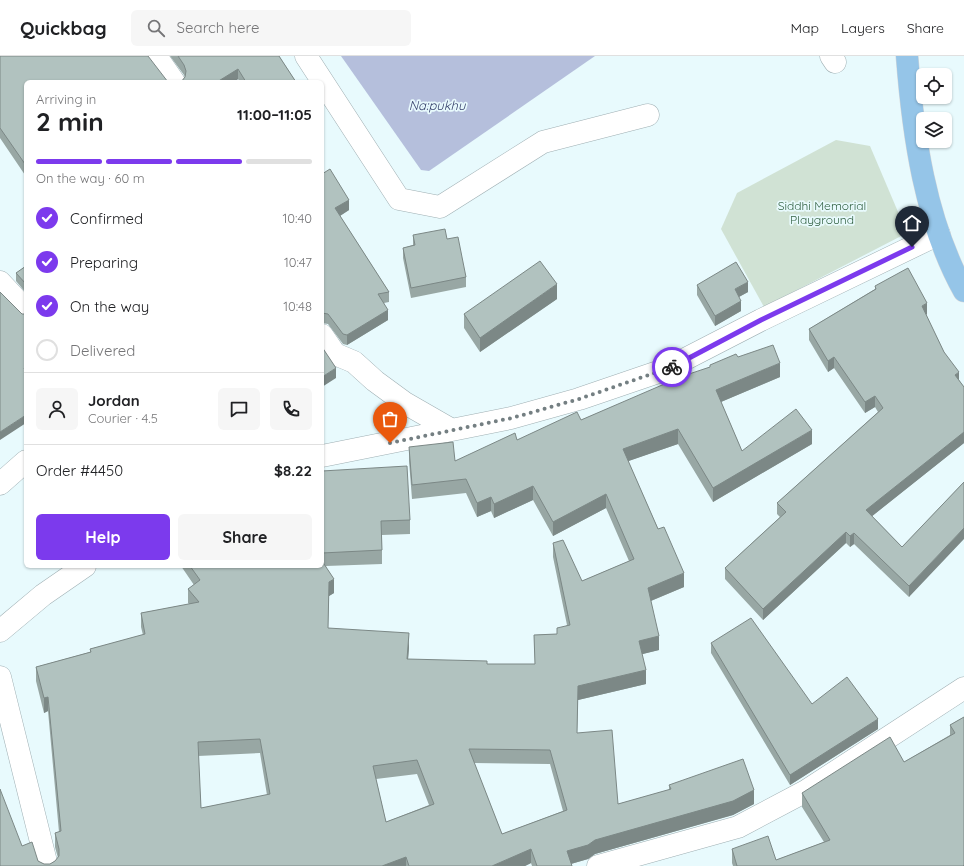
<!DOCTYPE html>
<html lang="en">
<head>
<meta charset="utf-8">
<style>
  body { margin:0; font-family:Quicksand,sans-serif; background:#f6f6f6; color:#202124; height:100vh; display:flex; flex-direction:column; font-size:15px; white-space:nowrap }
  * { box-sizing:border-box; margin:0 }
  p { font-size:13px; color:#757577 }
  .icon { flex:none; width:22px; height:22px; fill:none; stroke:currentColor; stroke-width:2; stroke-linecap:round; stroke-linejoin:round }
  .map { position:relative; flex:1; overflow:hidden }
  .drawer { position:absolute; left:24px; top:24px; width:300px; height:488px; display:flex; flex-direction:column; background:#fff; border-radius:6px; box-shadow:0 1px 3px #0004 }
  .drawer>* { flex:none }
  .controls { position:absolute; left:916px; top:12px; display:grid; gap:8px }
  .controls a { display:grid; place-items:center; width:36px; height:36px; border-radius:6px; background:#fff; box-shadow:0 1px 3px #0004; font-size:20px }
  .pin { position:absolute; display:grid; place-items:center; width:34px; height:34px; color:#fff; margin:-41px -17px; border-radius:50% 50% 50% 0; rotate:-45deg; box-shadow:0 0 4px #0007 }
  .pin .icon { rotate:45deg }
  .courier { position:absolute; display:grid; place-items:center; width:40px; height:40px; margin:-20px; border:3px solid #7c3aed; border-radius:50%; background:#fff; color:#222; box-shadow:0 1px 5px #0007 }
  .head em { font-style:normal; font-weight:800 }
  .head div { display:flex; flex-direction:column-reverse }
  .head { display:flex; align-items:center; justify-content:space-between; height:68px; padding:0 12px }
  h1 { font-size:26px; font-weight:800; line-height:30px }
  .bar { display:grid; grid-template-columns:repeat(4,1fr); gap:6px 4px; align-content:center; height:48px; padding:0 12px }
  .bar i { height:5px; border-radius:3px; background:#e0e0e0 }
  .bar .selected { background:#7c3aed }
  .bar p { grid-column:span 4 }
  .line { display:flex; align-items:center; gap:10px; padding:0 12px; border-top:1px solid #e0e0e0 }
  .line div { flex:1 }
  .round { display:grid; place-items:center; flex:none; width:42px; height:42px; border-radius:6px; background:#f6f6f6 }
  ol { padding:0 12px; list-style:none }
  li { display:flex; align-items:center; gap:12px; height:44px }
  li p { margin-inline-start:auto }
  li .icon { padding:4px; border-radius:50%; background:#7c3aed; color:#fff; stroke-width:4 }
  li:last-child { color:#757577 }
  li i { width:22px; height:22px; border:2px solid #e0e0e0; border-radius:50% }
  .primary-button { display:flex; gap:8px; margin-top:auto; padding:8px 12px }
  .primary-button a { flex:1; height:46px; border-radius:6px; background:#7c3aed; color:#fff; font-size:16px; font-weight:800; line-height:46px; text-align:center }
  .primary-button a+a { background:#f6f6f6; color:#202124 }
  header { display:flex; align-items:center; gap:24px; box-sizing:border-box; height:56px; padding:0 20px; background:#fff; border-bottom:1px solid #e0e0e0 }
  header strong { font-size:19px }
  nav { display:flex; gap:22px; margin-inline-start:auto; font-size:14px }
  .search { width:280px; height:36px; background:#f6f6f6; display:flex; align-items:center; gap:10px; box-sizing:border-box; padding:0 14px; border-radius:6px; color:#757577; font-size:15px }
  .map>svg:first-child { display:block }
</style>
</head>
<body>
<header>
<strong>Quickbag</strong>
<div class="search"><svg class="icon" aria-label="search" viewBox="0 0 24 24"><circle cx="10" cy="10" r="6"/><path d="M15 15l6 6"/></svg>Search here</div>
<nav><a>Map</a><a>Layers</a><a>Share</a></nav>
</header>
<div class="map">
<svg width="964" height="810" viewBox="0 0 964 810">
  <rect width="100%" height="100%" fill="#e8fafd"/>
  <path fill="#d0e2d4" d="M836,84L870,90L907,177L764,251L721,173L737,137Z"/>
  <path fill="#b5bfdc" d="M341,0H595L429,115L421,114Z"/>
  <g fill="none" stroke-linecap="round" stroke-linejoin="round">
    <defs>
      <path id="street" d="M156,0L174,26
        M306,0L399,143L440,151L543,86L648,59
        M831,0L835,6
        M0,226L26,254
        M322,279L335,298L354,306L375,325L405,347L452,374
        M322,400L511,362L579,343L664,314L761,264L939,178
        M0,428L26,405
        M0,575L43,539L85,510
        M0,621L47,810
        M598,810L738,771L806,735L964,632"/>
      <path id="primary" d="M907,0C913,79 925,165 964,235"/>
    </defs>
    <use href="#street" stroke="#9fafb3" stroke-width="23"/>
    <use href="#primary" stroke="#d7d8d9" stroke-width="23"/>
    <use href="#street" stroke="#fff" stroke-width="22"/>
    <use href="#primary" stroke="#95c5e8" stroke-width="22"/>
  </g>
  <path fill="#98a7a4" fill-rule="evenodd" d="M0,0L26,26L25,119L0,82Z
    M170,0H279L296,26H240L238,23L234,26H181L185,21L184,19Z
    M322,118L349,154L340,160L389,236V246L384,247L388,264L347,289L343,288L328,268L322,267Z
    M413,179L447,183L466,221V231L411,242L403,202V192L413,189Z
    M26,210V237L16,225V217Z
    M697,229L748,236L739,241L741,255L715,270L697,239Z
    M875,230L927,258L926,259L944,296L959,324L964,331V387L872,460L902,491L964,426L909,541L854,488L850,491L846,487L763,564L725,523V512L780,461L777,458V447L878,356L875,351L865,357L834,312L828,316L809,284V273L875,233Z
    M557,243L480,296L464,272V258Z
    M738,301L780,321L721,346L742,395L812,388L713,446L678,388L628,405L684,531L651,545L659,594L642,598L646,628L578,644L577,677L618,748L669,734V729L754,748L733,759L595,798L588,803L571,808L572,810H532L531,807L525,810H0L22,790L38,805L44,808H50L55,805L58,802L55,791V777L59,776L48,655L44,657L36,625V611L90,596V593L143,579L141,571V557L189,548L188,547V533L194,529L181,510H322V415L410,464V478L382,479V508L326,510L334,537L329,540L328,572L409,591L408,603L487,608H535L534,579L557,578L567,569L553,501V487L582,525L629,505L606,452L553,480L533,444L494,462L491,455L477,461L466,437L412,443L409,405V391L455,405L517,384L581,364L710,311V309ZM260,697L267,739L201,752L198,700ZM474,707L550,708L563,755L502,778ZM417,718L429,749L386,766L376,723Z
    M711,587L812,648L878,673L790,729L711,597Z
    M964,661V810H733L732,807V793L776,804L824,786L802,751V737L904,706L950,679V669Z"/>
  <path fill="#7c8886" d="M238,13V23L234,26H217Z
    M25,108H26V118L25,119Z
    M349,144V154L335,163V152Z
    M748,226V236L735,243V233Z
    M557,228V243L480,296V282Z
    M741,245V255L715,270V260Z
    M927,247V258L922,261V250Z
    M388,254V264L347,289V279Z
    M834,301V312L828,316V305Z
    M780,307V321L716,348V334Z
    M336,312V322L322,331V321Z
    M959,316V327L955,319Z
    M875,340V351L865,357V346Z
    M26,359V367L0,384V376Z
    M678,373V388L623,407V393Z
    M812,374V388L713,446V432Z
    M964,376V387L866,465V454Z
    M533,430V444L494,462V448Z
    M606,438V452L553,480V466Z
    M491,441V455L477,461V447Z
    M964,472V483L909,541V530Z
    M846,476V487L763,564V553Z
    M854,477V488L850,491V480Z
    M684,517V531L648,546V532Z
    M334,523V537L329,540V526Z
    M409,577V591L407,617V603Z
    M659,580V594L639,599V585Z
    M646,614V628L578,644V630Z
    M48,641V655L44,657V642Z
    M878,663V673L790,729V719Z
    M754,734V748L733,759L595,798L588,803L567,809V795L595,784Z
    M531,793V807L525,810H492Z
    M406,801V810H382Z"/>
  <path fill="#b1c2bf" stroke="#7c8886" fill-rule="evenodd" d="M0,0H148L168,26H26V108H25L0,72Z
    M178,0H279L296,26H246L238,13L217,26H181L185,21L186,15L184,9Z
    M330,113L349,144L335,152L389,236L378,238L388,254L347,279L343,278L328,258L322,257V118Z
    M445,173L447,183L458,181L466,221L411,232L403,192L415,189L413,179Z
    M540,205L557,228L480,282L464,258Z
    M736,206L748,226L735,233L741,245L715,260L697,229Z
    M26,210V228L16,217Z
    M908,212L927,247L922,250L944,296L959,316L955,319L964,331V376L866,454L902,491L964,426V472L909,530L854,477L850,480L846,476L763,553L725,512L786,456L777,447L883,352L875,340L865,346L834,301L828,305L809,273L876,233L875,230Z
    M0,236L22,258H26V311L24,312L26,316V359L0,376Z
    M773,289L780,307L716,334L742,395L796,353L812,374L713,432L678,373L623,393L658,473L664,471L684,517L648,532L659,580L639,585L646,614L578,630L577,677L612,674L618,748L671,733L669,729L743,703L754,734L733,745L595,784L588,789L567,795L572,810H537L531,793L492,810H409L406,801L382,810H0V733L22,790L32,786L38,805L44,808H50L55,805L59,800V793L55,777L61,775L48,641L44,642L36,611L91,596L90,593L145,578L141,557L199,546L188,533L200,524L190,510H322V505L334,523L329,526L328,572L409,577L407,603L487,605V608H535L534,579L557,578V572L570,569L553,487L563,484L582,525L634,503L606,438L553,466L533,430L494,448L491,441L477,447L466,423L412,429L409,391L453,386L455,405L515,377L517,384L577,356L581,364L683,320L710,311V309L736,298L738,301ZM260,683L270,738L201,752L198,686ZM469,693L550,694L567,754L502,778ZM417,704L434,748L386,766L373,710Z
    M322,291L336,312L322,321Z
    M407,410L410,464L381,465L382,494L322,497V415Z
    M751,562L812,648L847,621L878,663L790,719L711,587Z
    M964,661V809L963,810H737L732,793L768,780L776,804L830,784L802,737L890,681L904,706L955,677L950,669Z"/>
  <g fill="none" stroke-linecap="round" stroke-linejoin="round">
    <path stroke="#747f82" stroke-width="4" stroke-dasharray="0 7.2" d="M390,387L512,362L579,343L672,311"/>
    <path stroke="#7c3aed" stroke-width="5" d="M672,311L761,264L912,191"/>
  </g>
  <g text-anchor="middle" dominant-baseline="central" stroke-width="3.5" stroke-linejoin="round" paint-order="stroke">
    <g font-size="12" fill="#336243" stroke="#e8fafd">
      <text x="822" y="149">Siddhi Memorial<tspan x="822" dy="14">Playground</tspan></text>
    </g>
    <g font-size="13" font-style="italic" fill="#39446e" stroke="#e8fafd">
      <text x="437" y="49">Na:pukhu</text>
    </g>
  </g>
</svg>
<div class="controls">
<a><svg class="icon" aria-label="locate" viewBox="0 0 24 24"><circle cx="12" cy="12" r="6"/><path d="M12 2v4M12 18v4M2 12h4M18 12h4"/></svg></a>
<a><svg class="icon" aria-label="layers" viewBox="0 0 24 24"><path d="M12 4l9 5-9 5-9-5zM3 14l9 5 9-5"/></svg></a>
</div>
<div class="pin" style="left:390px;top:387px;background:#ea580c"><svg class="icon" aria-label="bag" viewBox="0 0 24 24"><path d="M5 8h14l-1 12H6zM9 8a3 3 0 0 1 6 0"/></svg></div>
<div class="pin" style="left:912px;top:191px;background:#1f2937"><svg class="icon" aria-label="home" viewBox="0 0 24 24"><path d="M3 11l9-7 9 7M6 9v11h12V9"/></svg></div>
<div class="courier" style="left:672px;top:311px"><svg class="icon" aria-label="bike" viewBox="0 0 24 24"><circle cx="6" cy="16" r="4"/><circle cx="18" cy="16" r="4"/><path d="M6 16l4-8h5l3 8M10 8l3 8H6M13 5h3"/></svg></div>
<section class="drawer">
<div class="head"><div><h1>2 min</h1><p>Arriving in</p></div><em>11:00–11:05</em></div>
<div class="bar"><i class="selected"></i><i class="selected"></i><i class="selected"></i><i></i><p>On the way · 60 m</p></div>
<ol>
<li><svg class="icon" aria-label="check" viewBox="0 0 24 24"><path d="M5 12l5 5 9-10"/></svg>Confirmed<p>10:40</p></li>
<li><svg class="icon" aria-label="check" viewBox="0 0 24 24"><path d="M5 12l5 5 9-10"/></svg>Preparing<p>10:47</p></li>
<li><svg class="icon" aria-label="check" viewBox="0 0 24 24"><path d="M5 12l5 5 9-10"/></svg>On the way<p>10:48</p></li>
<li><i></i>Delivered</li>
</ol>
<div class="line" style="height:72px"><a class="round"><svg class="icon" aria-label="person" viewBox="0 0 24 24"><circle cx="12" cy="8" r="4"/><path d="M4 21q1-7 8-7t8 7"/></svg></a><div><b>Jordan</b><p>Courier · 4.5</p></div><a class="round"><svg class="icon" aria-label="chat" viewBox="0 0 24 24"><path d="M4 5h16v11H9l-5 4z"/></svg></a><a class="round"><svg class="icon" aria-label="phone" viewBox="0 0 24 24"><path d="M5 4h4l2 5-3 2q2 4 5 5l2-3 5 2v4C11 20 4 13 5 4z"/></svg></a></div>
<div class="line" style="height:52px"><div>Order #4450</div><b>$8.22</b></div>
<div class="primary-button"><a>Help</a><a>Share</a></div>
</section>
</div>
</body>
</html>
